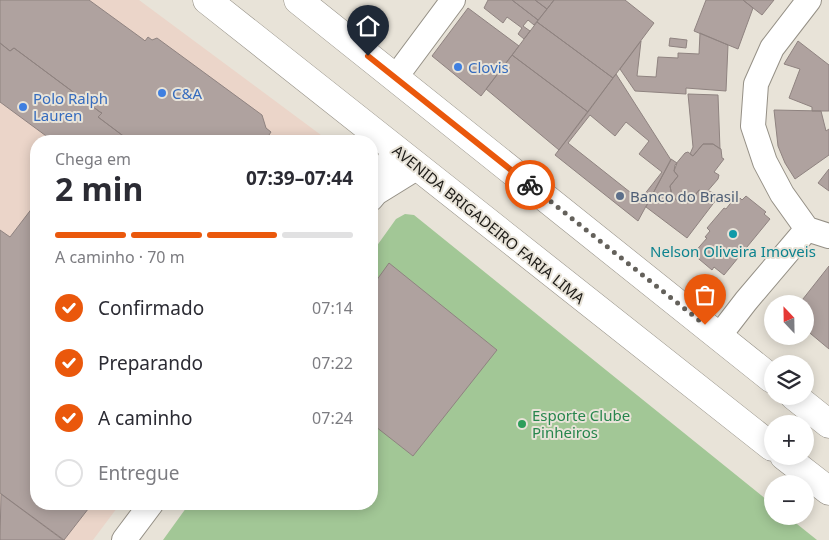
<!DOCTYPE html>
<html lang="pt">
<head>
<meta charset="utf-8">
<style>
  body { margin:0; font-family:"Noto Sans",sans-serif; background:#f7f7f7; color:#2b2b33; height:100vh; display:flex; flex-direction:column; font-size:19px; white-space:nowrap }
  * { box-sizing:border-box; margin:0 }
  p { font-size:16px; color:#7c7c81 }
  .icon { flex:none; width:28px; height:28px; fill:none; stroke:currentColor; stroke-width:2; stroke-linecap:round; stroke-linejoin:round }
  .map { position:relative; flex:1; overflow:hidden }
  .sheet { position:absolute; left:30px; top:135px; width:348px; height:375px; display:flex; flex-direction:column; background:#fff; border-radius:20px; box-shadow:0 2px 12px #0003 }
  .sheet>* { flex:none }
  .needle { width:32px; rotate:338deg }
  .controls { position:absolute; left:764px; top:295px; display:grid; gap:10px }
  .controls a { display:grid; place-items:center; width:50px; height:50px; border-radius:50%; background:#fff; box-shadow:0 2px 12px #0003; font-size:25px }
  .pin { position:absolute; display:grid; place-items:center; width:42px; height:42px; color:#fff; margin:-51px -21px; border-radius:50% 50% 50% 0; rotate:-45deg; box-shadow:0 0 5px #0007 }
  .pin .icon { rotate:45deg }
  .courier { position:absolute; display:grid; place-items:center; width:50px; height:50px; margin:-25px; border:4px solid #ea580c; border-radius:50%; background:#fff; color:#222; box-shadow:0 1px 6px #0007 }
  .overview em { font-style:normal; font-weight:700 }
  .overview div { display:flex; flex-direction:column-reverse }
  .overview { display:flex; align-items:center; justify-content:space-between; height:85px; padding:0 25px }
  h1 { font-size:32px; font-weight:700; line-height:38px }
  .bar { display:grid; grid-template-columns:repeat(4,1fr); gap:8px 5px; align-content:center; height:60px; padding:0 25px }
  .bar i { height:6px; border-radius:4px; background:#e1e1e2 }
  .bar .selected { background:#ea580c }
  .bar p { grid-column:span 4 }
  ol { padding:0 25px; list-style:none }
  li { display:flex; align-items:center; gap:15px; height:55px }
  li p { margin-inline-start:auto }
  li .icon { padding:5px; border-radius:50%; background:#ea580c; color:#fff; stroke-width:4 }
  li:last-child { color:#7c7c81 }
  li i { width:28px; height:28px; border:2px solid #e1e1e2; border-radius:50% }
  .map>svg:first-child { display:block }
</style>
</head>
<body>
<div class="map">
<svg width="829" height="540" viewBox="0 0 829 540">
  <rect width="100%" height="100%" fill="#e8e3d8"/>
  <path fill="#ebd5c9" d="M0,0H139L329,141H36V504H120L93,540H0Z"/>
  <path fill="#a2c796" d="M405,214L414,215L772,504V516H787L817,540H163L189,504H371V254L396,219Z"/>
  <path fill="#afa29f" stroke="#8f8380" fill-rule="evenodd" d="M0,0H89L144,40L145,41L148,37L152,40L157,38L262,115L266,128L271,132L265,141H130L98,117L102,113L100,112L14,48L10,51L0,43Z
    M488,0H512L538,20L534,25L528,20L523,26L530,31L524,39L518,34L522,28L507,17L503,23L484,8Z
    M512,0H535L547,9L538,20Z
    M535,0H554L547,9Z
    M554,0H625L654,23L613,78L537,22Z
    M706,0H743L753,8L738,49L694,31Z
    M743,0H774L762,15Z
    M468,8L519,46L481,96L432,56Z
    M537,22L613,78L588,112L512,55Z
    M700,33L728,45L726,91L686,88V94L635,91L620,69L641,41L637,76L656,77L658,57L678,58V53L699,54Z
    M670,38L687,40L686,48L669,46Z
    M798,41L829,65V111H812V107L789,98L800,69L784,64Z
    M0,43L10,51L14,48L100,112L102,113L98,117L130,141H53L0,102Z
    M512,55L588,112L559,150L486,89Z
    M616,74L671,160L638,221L555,155ZM590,115L615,136L626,122L649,141L639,154L662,172L640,200L568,143Z
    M688,94L718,95L720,149L713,144H703L693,156L690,154L693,147Z
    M774,110L821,111L826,131L829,129V155L795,179L785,163L778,146Z
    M703,144H713L721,149L722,158L724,159L714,172L719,175L718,179L705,194L699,190L690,202L680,203L672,196L670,186L678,176L674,171L675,165L685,153L688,152L693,156Z
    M671,159L677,163L674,171L678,176L670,186L672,196L680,203L690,202L699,190L705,194L709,191L719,196L687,238L646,207Z
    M829,169V191L818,183Z
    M746,196L766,212L764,214L770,219L724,275L714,267L712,270L693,254L707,238L705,237L710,231L707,228L724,208L726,209L733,200L736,202L740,198L742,200Z
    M36,203V504H92L64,540L0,493V230L10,237Z
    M389,263L497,350L413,456L371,423V288Z
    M829,266V349L805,329V304H799Z
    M1,494L63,540H0Z"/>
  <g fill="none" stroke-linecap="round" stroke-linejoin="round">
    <defs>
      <path id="minor" d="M395,78L453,0
        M376,193L418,167
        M371,199L376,193L394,148
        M807,229L782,194L765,162L753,126L756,84L772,48L809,0
        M807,229L829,236
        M719,336L746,301L807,229
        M124,540L151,504"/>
      <path id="highway" d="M207,0L772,447
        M298,0L772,379
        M794,396L829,424
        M784,456L829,491"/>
    </defs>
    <use href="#minor" stroke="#959086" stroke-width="26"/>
    <use href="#highway" stroke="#959086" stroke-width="29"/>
    <use href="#minor" stroke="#fff" stroke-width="24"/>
    <use href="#highway" stroke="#fff" stroke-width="28"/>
  </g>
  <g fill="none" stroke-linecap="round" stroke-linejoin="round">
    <path stroke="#64615b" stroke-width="5" stroke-dasharray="0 9" d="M530,185L705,325"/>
    <path stroke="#ea580c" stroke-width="6" d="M368,56L530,185"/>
  </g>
  <g fill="#3f7fe0" stroke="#e8e3d8" stroke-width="2">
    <circle cx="458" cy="67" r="5"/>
    <circle cx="162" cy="93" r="5"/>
    <circle cx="23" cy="107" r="5"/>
  </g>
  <circle fill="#5c6f8a" stroke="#e8e3d8" stroke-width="2" cx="620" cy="196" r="5"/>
  <circle fill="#0f9aa8" stroke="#e8e3d8" stroke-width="2" cx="733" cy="234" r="5"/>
  <circle fill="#2e9e5b" stroke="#e8e3d8" stroke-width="2" cx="522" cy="424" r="5"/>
  <g text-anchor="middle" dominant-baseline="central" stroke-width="4" stroke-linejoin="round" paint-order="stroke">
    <g font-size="15" fill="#366cbe" stroke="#e8e3d8" text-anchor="start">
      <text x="468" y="67">Clovis</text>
      <text x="172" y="93">C&amp;A</text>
      <text x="33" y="98">Polo Ralph<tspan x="33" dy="17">Lauren</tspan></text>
    </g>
    <g font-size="15" fill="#4e5e75" stroke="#e8e3d8" text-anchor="start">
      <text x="630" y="196">Banco do Brasil</text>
    </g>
    <g font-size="15" fill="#1d1b17" stroke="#e8e3d8">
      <text transform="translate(489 224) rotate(39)">AVENIDA BRIGADEIRO FARIA LIMA</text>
    </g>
    <g font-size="15" fill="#0d838f" stroke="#e8e3d8">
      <text x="733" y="251">Nelson Oliveira Imoveis</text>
    </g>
    <g font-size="15" fill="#27864d" stroke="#e8e3d8" text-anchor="start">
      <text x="532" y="415">Esporte Clube<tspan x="532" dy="17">Pinheiros</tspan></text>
    </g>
  </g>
</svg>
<div class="controls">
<a><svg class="needle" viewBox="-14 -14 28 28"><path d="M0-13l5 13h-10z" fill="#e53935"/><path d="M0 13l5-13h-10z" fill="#7c7c81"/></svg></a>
<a><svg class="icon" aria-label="layers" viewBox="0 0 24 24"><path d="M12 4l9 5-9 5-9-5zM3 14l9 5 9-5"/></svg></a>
<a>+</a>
<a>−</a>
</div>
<div class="pin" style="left:705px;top:325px;background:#ea580c"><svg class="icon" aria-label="bag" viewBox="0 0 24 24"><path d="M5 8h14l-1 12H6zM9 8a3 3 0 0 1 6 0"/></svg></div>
<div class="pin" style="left:368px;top:56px;background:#1f2937"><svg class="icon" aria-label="home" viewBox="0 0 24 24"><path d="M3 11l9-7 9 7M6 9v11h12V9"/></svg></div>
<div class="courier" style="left:530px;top:185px"><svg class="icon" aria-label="bike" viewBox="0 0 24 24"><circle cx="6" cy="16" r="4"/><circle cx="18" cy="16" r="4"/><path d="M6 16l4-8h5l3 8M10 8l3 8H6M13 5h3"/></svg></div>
<section class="sheet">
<div class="overview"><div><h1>2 min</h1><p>Chega em</p></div><em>07:39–07:44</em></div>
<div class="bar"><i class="selected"></i><i class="selected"></i><i class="selected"></i><i></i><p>A caminho · 70 m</p></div>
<ol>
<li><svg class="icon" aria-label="check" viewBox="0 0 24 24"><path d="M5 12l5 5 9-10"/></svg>Confirmado<p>07:14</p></li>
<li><svg class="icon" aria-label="check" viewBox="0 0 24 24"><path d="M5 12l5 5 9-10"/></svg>Preparando<p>07:22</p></li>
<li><svg class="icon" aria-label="check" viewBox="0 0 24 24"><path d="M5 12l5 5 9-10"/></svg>A caminho<p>07:24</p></li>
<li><i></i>Entregue</li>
</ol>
</section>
</div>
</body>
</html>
